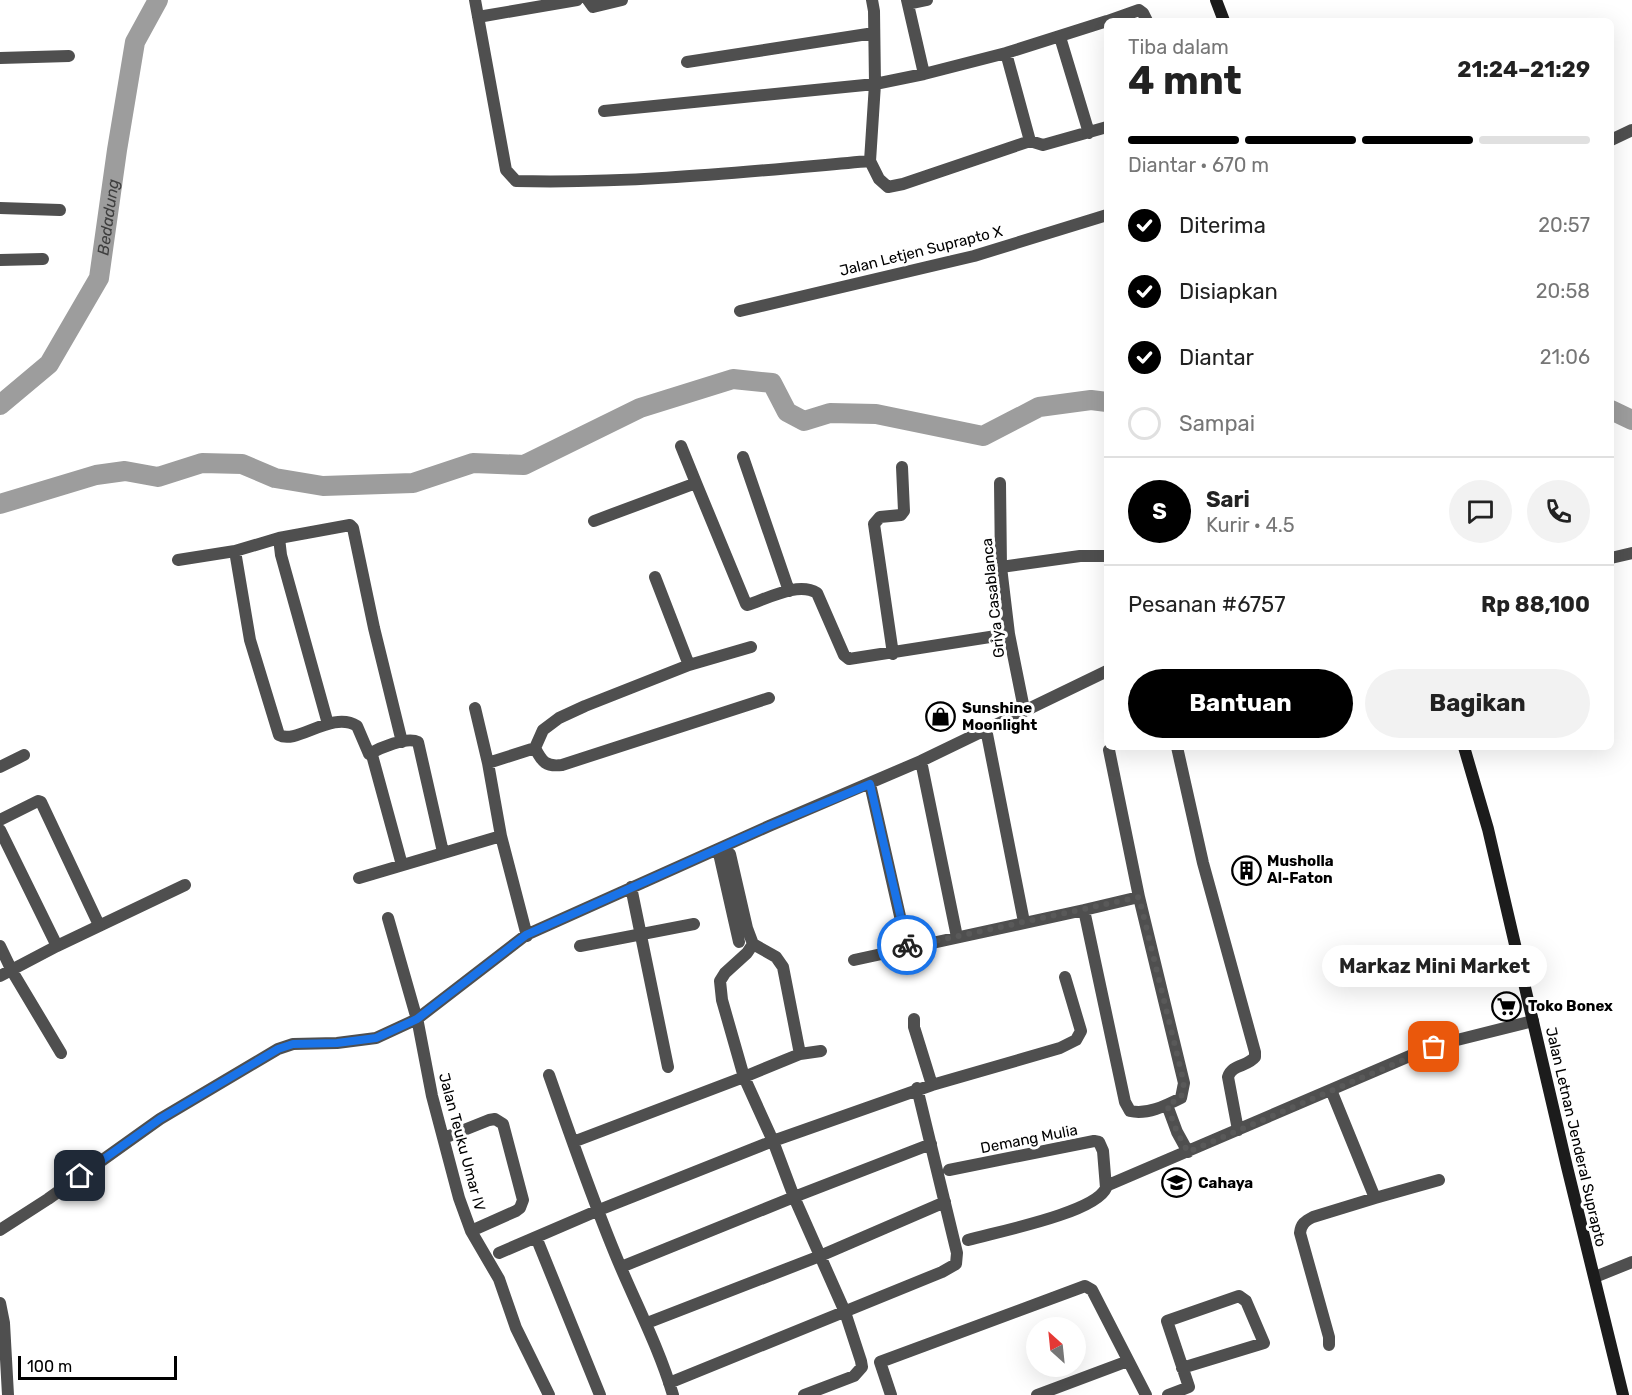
<!DOCTYPE html>
<html lang="id">
<head>
<meta charset="utf-8">
<style>
  body { margin:0; font-family:Rubik,sans-serif; background:#f2f2f2; color:#222; height:100vh; display:flex; flex-direction:column; font-size:22px; white-space:nowrap }
  * { box-sizing:border-box; margin:0 }
  p { font-size:20px; color:#767676 }
  .icon { flex:none; width:33px; height:33px; fill:none; stroke:currentColor; stroke-width:2; stroke-linecap:round; stroke-linejoin:round }
  .map { position:relative; flex:1; overflow:hidden }
  .panel { position:absolute; left:1104px; top:18px; width:510px; height:732px; display:flex; flex-direction:column; background:#fff; border-radius:9px; box-shadow:0 6px 24px #0002 }
  .panel>* { flex:none }
  .needle { width:39px; rotate:333deg }
  .controls { position:absolute; left:1026px; top:1317px; display:grid; gap:12px }
  .controls a { display:grid; place-items:center; width:60px; height:60px; border-radius:50%; background:#fff; box-shadow:0 6px 24px #0002; font-size:30px }
  .scale { position:absolute; left:18px; bottom:15px; width:159px; box-sizing:border-box; padding-left:6px; border:3px solid #000; border-top:0; font-size:16px; line-height:21px; white-space:nowrap; color:#000; -webkit-text-stroke:4px #fff; paint-order:stroke }
  .pin { position:absolute; display:grid; place-items:center; width:51px; height:51px; color:#fff; margin:-26px; border-radius:12px; box-shadow:0 3px 9px #0006 }
  .courier { position:absolute; display:grid; place-items:center; width:60px; height:60px; margin:-30px; border:4px solid #1a73e8; border-radius:50%; background:#fff; color:#222; box-shadow:0 2px 8px #0007 }
  .bubble { position:absolute; height:42px; border-radius:21px; background:#fff; box-shadow:0 6px 24px #0002; font-size:20px; font-weight:700; line-height:42px; text-align:center }
  .summary em { font-style:normal; font-weight:700 }
  .summary div { display:flex; flex-direction:column-reverse }
  .summary { display:flex; align-items:center; justify-content:space-between; height:102px; padding:0 24px }
  h1 { font-size:39px; font-weight:700; line-height:45px }
  .bar { display:grid; grid-template-columns:repeat(4,1fr); gap:9px 6px; align-content:center; height:72px; padding:0 24px }
  .bar i { height:8px; border-radius:4px; background:#e0e0e0 }
  .bar .current { background:#000 }
  .bar p { grid-column:span 4 }
  .line { display:flex; align-items:center; gap:15px; padding:0 24px; border-top:2px solid #e0e0e0 }
  .line div { flex:1 }
  .round { display:grid; place-items:center; flex:none; width:63px; height:63px; border-radius:32px; background:#f2f2f2 }
  ol { padding:0 24px; list-style:none }
  li { display:flex; align-items:center; gap:18px; height:66px }
  li p { margin-inline-start:auto }
  li .icon { padding:6px; border-radius:50%; background:#000; color:#fff; stroke-width:4 }
  li:last-child { color:#767676 }
  li i { width:33px; height:33px; border:3px solid #e0e0e0; border-radius:50% }
  .cta { display:flex; gap:12px; margin-top:auto; padding:12px 24px }
  .cta a { flex:1; height:69px; border-radius:36px; background:#000; color:#fff; font-size:24px; font-weight:700; line-height:69px; text-align:center }
  .cta a+a { background:#f2f2f2; color:#222 }
  .map>svg:first-child { display:block }
</style>
</head>
<body>
<div class="map">
<svg width="1632" height="1395" viewBox="0 0 1632 1395">
  <rect width="100%" height="100%" fill="#fff"/>
  <g fill="none" stroke-linecap="round" stroke-linejoin="round">
    <g stroke="#9d9d9d" stroke-width="20">
      <path id="s1" d="M0,405L49,364L99,278L117,150L135,42L158,0"/>
      <path d="M1611,410L1632,420"/>
      <path d="M0,504L96,475L125,471L158,477L202,463L242,464L275,478L323,486L413,483L473,463L524,465L640,408L733,379L772,383L787,412L804,421L830,413L876,414L983,436L1039,407L1091,400L1107,402"/>
    </g>
    <path stroke="#4f4f4f" stroke-width="12" d="M475,0L506,170L516,181C634,184 753,171 870,161L879,179L888,187L903,184L1030,141L1043,145L1107,127
      M588,0L593,7L622,0
      M907,0L924,74
      M908,4L927,0
      M478,17L577,0
      M1108,21L1139,10L1143,13L1147,21
      M1060,37L1089,133
      M1006,53L1030,141
      M0,58L69,56
      M687,62L874,33
      M604,111L875,84L924,74L1006,53L1107,21
      M1611,140L1632,130
      M870,161L875,84L874,11L872,0
      M0,208L60,210
      M0,260L43,259
      M740,311L974,256L1107,215
      M681,446L696,483
      M743,457L789,591
      M1000,483L1001,567L1009,634L1024,709
      M594,521L696,483L746,604L747,605C767,599 798,581 817,593L844,655L849,659L1009,634
      M279,538L281,555L328,724
      M235,551L250,640L279,735C297,745 332,710 357,726L369,754
      M1611,558L1632,553
      M178,560L235,551L279,538L350,525L353,528L374,628L402,742
      M1001,567L1080,556H1107
      M655,577L689,665
      M893,654L874,524L880,517L901,515L904,511L902,467
      M475,708L488,763L501,836L527,936
      M986,729L1024,922
      M1177,747L1203,863L1255,1052V1057C1247,1067 1232,1064 1228,1077L1238,1130
      M535,748C542,762 546,767 562,765L769,698
      M1109,750L1139,897
      M921,761L957,937
      M488,763L535,748L543,730L559,718L585,706L689,665L751,647
      M0,767L24,755
      M870,784L907,947
      M0,820L38,801L41,802L99,925
      M0,830L57,946
      M718,849L739,942
      M730,854L747,928L753,944L747,953L725,973L720,981L722,1000L744,1077L773,1141L794,1197L845,1312L861,1361L862,1367L854,1376L804,1395
      M402,865L372,755L369,754C380,748 407,736 418,742L443,852
      M359,878L501,836
      M631,887L668,1067
      M1139,897L1184,1083L1181,1098C1165,1106 1147,1115 1130,1111L1125,1102L1084,910Z
      M388,918L418,1023L432,1096L459,1198L471,1231L499,1279L516,1328L549,1395
      M753,944L776,957L783,967L800,1054
      M0,946L12,971L61,1053
      M580,946L694,924
      M854,960L1084,910
      M0,976L57,946L185,885
      M914,1019V1027L932,1085L1060,1048L1076,1040L1081,1031L1065,977
      M549,1075C572,1140 594,1205 621,1268C639,1310 660,1351 673,1395
      M1167,1105L1177,1132L1188,1152
      M444,1138L489,1120L495,1119L503,1124L523,1200L520,1208L516,1211L471,1231
      M573,1142L744,1077L800,1054L821,1051
      M949,1170L1094,1141L1099,1142L1103,1151L1106,1188C1095,1213 996,1232 968,1240
      M1106,1186L1419,1052L1449,1042L1533,1021
      M1375,1198L1439,1180
      M0,1230L48,1199L160,1119L278,1049L293,1044L337,1043L376,1038L417,1019L526,935L769,826L921,761L1107,671
      M536,1237L600,1395
      M499,1253L599,1210L773,1141L932,1085
      M621,1267L794,1197L931,1144
      M0,1303L4,1323L8,1395
      M647,1323L820,1256L945,1202
      M1329,1345V1337L1300,1233C1301,1224 1305,1221 1313,1217L1375,1198L1331,1090
      M669,1383L942,1272L956,1264L957,1253L917,1088
      M891,1395L880,1362L1085,1286L1092,1290L1146,1395
      M1037,1395L1128,1361
      M1168,1395L1189,1387L1167,1321L1239,1296L1246,1301L1264,1343L1182,1368"/>
    <path stroke="#4f4f4f" stroke-width="12" d="M1595,1277L1632,1262"/>
    <path stroke="#1c1c1c" stroke-width="12" d="M1216,0L1224,21
      M1464,747L1488,829L1567,1167L1623,1395"/>
  </g>
  <g fill="none" stroke-linecap="round" stroke-linejoin="round">
    <path stroke="#595959" stroke-width="6" stroke-dasharray="0 10.8" d="M907,945L908,947L1139,897L1184,1083L1181,1098L1167,1105L1177,1132L1188,1152L1434,1047"/>
    <path stroke="#1a73e8" stroke-width="8" d="M80,1176L160,1119L278,1049L293,1044L337,1043L376,1038L417,1019L526,935L769,826L870,784L907,945"/>
  </g>
  <defs>
    <symbol id="shop-ring" viewBox="-11 -11 22 22"><circle r="9.5" fill="#fff" stroke="#000" stroke-width="1.5"/><path d="M-5-2.5h2.3a2.7 3.5 0 0 1 5.4 0H5L5.5 6h-11ZM-1.5-2.5h3a1.5 2.3 0 0 0-3 0Z" fill="#000"/></symbol>
    <symbol id="building-ring" viewBox="-11 -11 22 22"><circle r="9.5" fill="#fff" stroke="#000" stroke-width="1.5"/><path d="M-4-6H4V6H1V3H-1V6H-4ZM-2.5-4.3h1.7v1.8h-1.7ZM.8-4.3h1.7v1.8H.8ZM-2.5-1h1.7V.8h-1.7ZM.8-1h1.7V.8H.8Z" fill="#000"/></symbol>
    <symbol id="supermarket-ring" viewBox="-11 -11 22 22"><circle r="9.5" fill="#fff" stroke="#000" stroke-width="1.5"/><path d="M-6-5.5h2.5l.6 2H6L4.5 2H-2.5L-4.4-4H-6ZM-1.5 3.2a1.3 1.3 0 1 0 .1 0ZM3 3.2a1.3 1.3 0 1 0 .1 0Z" fill="#000"/></symbol>
    <symbol id="school-ring" viewBox="-11 -11 22 22"><circle r="9.5" fill="#fff" stroke="#000" stroke-width="1.5"/><path d="M0-5L7-2L0 1L-7-2ZM-4 1L0 2.5L4 1V4Q0 6-4 4Z" fill="#000"/></symbol>
  </defs>
  <g fill-rule="evenodd">
    <use href="#shop-ring" x="924" y="700" width="33" height="33"/>
    <use href="#building-ring" x="1230" y="854" width="33" height="33"/>
    <use href="#supermarket-ring" x="1490" y="990" width="33" height="33"/>
    <use href="#school-ring" x="1160" y="1166" width="33" height="33"/>
  </g>
  <g text-anchor="middle" dominant-baseline="central" stroke-width="6" stroke-linejoin="round" paint-order="stroke">
    <g font-size="15" fill="#000" stroke="#fff">
      <text transform="translate(921 251) rotate(-14)">Jalan Letjen Suprapto X</text>
      <text transform="translate(993 598) rotate(-96)">Griya Casablanca</text>
      <text transform="translate(1576 1137) rotate(77)">Jalan Letnan Jenderal Suprapto</text>
      <text transform="translate(1029 1139) rotate(-11)">Demang Mulia</text>
      <text transform="translate(462 1142) rotate(75)">Jalan Teuku Umar IV</text>
    </g>
    <g font-size="15" font-weight="bold" fill="#000" stroke="#fff" text-anchor="start">
      <text x="962" y="708">Sunshine<tspan x="962" dy="17">Moonlight</tspan></text>
      <text x="1267" y="861">Musholla<tspan x="1267" dy="17">Al-Faton</tspan></text>
      <text x="1528" y="1006">Toko Bonex</text>
      <text x="1198" y="1183">Cahaya</text>
    </g>
    <g font-size="16" font-style="italic" fill="#3e3e3e" stroke="#fff">
      <text stroke="none"><textPath href="#s1" startOffset="225">Bedadung</textPath></text>
    </g>
  </g>
</svg>
<div class="controls">
<a><svg class="needle" viewBox="-14 -14 28 28"><path d="M0-13l5 13h-10z" fill="#e53935"/><path d="M0 13l5-13h-10z" fill="#767676"/></svg></a>
</div>
<div class="scale">100 m</div>
<div class="pin" style="left:1434px;top:1047px;background:#ea580c"><svg class="icon" aria-label="bag" viewBox="0 0 24 24"><path d="M5 8h14l-1 12H6zM9 8a3 3 0 0 1 6 0"/></svg></div>
<div class="pin" style="left:80px;top:1176px;background:#1f2937"><svg class="icon" aria-label="home" viewBox="0 0 24 24"><path d="M3 11l9-7 9 7M6 9v11h12V9"/></svg></div>
<div class="courier" style="left:907px;top:945px"><svg class="icon" aria-label="bike" viewBox="0 0 24 24"><circle cx="6" cy="16" r="4"/><circle cx="18" cy="16" r="4"/><path d="M6 16l4-8h5l3 8M10 8l3 8H6M13 5h3"/></svg></div>
<div class="bubble" style="left:1322px;top:945px;width:225px">Markaz Mini Market</div>
<section class="panel">
<div class="summary"><div><h1>4 mnt</h1><p>Tiba dalam</p></div><em>21:24–21:29</em></div>
<div class="bar"><i class="current"></i><i class="current"></i><i class="current"></i><i></i><p>Diantar · 670 m</p></div>
<ol>
<li><svg class="icon" aria-label="check" viewBox="0 0 24 24"><path d="M5 12l5 5 9-10"/></svg>Diterima<p>20:57</p></li>
<li><svg class="icon" aria-label="check" viewBox="0 0 24 24"><path d="M5 12l5 5 9-10"/></svg>Disiapkan<p>20:58</p></li>
<li><svg class="icon" aria-label="check" viewBox="0 0 24 24"><path d="M5 12l5 5 9-10"/></svg>Diantar<p>21:06</p></li>
<li><i></i>Sampai</li>
</ol>
<div class="line" style="height:108px"><b class="round" style="background:#000;color:#fff">S</b><div><b>Sari</b><p>Kurir · 4.5</p></div><a class="round"><svg class="icon" aria-label="chat" viewBox="0 0 24 24"><path d="M4 5h16v11H9l-5 4z"/></svg></a><a class="round"><svg class="icon" aria-label="phone" viewBox="0 0 24 24"><path d="M5 4h4l2 5-3 2q2 4 5 5l2-3 5 2v4C11 20 4 13 5 4z"/></svg></a></div>
<div class="line" style="height:78px"><div>Pesanan #6757</div><b>Rp 88,100</b></div>
<div class="cta"><a>Bantuan</a><a>Bagikan</a></div>
</section>
</div>
</body>
</html>
